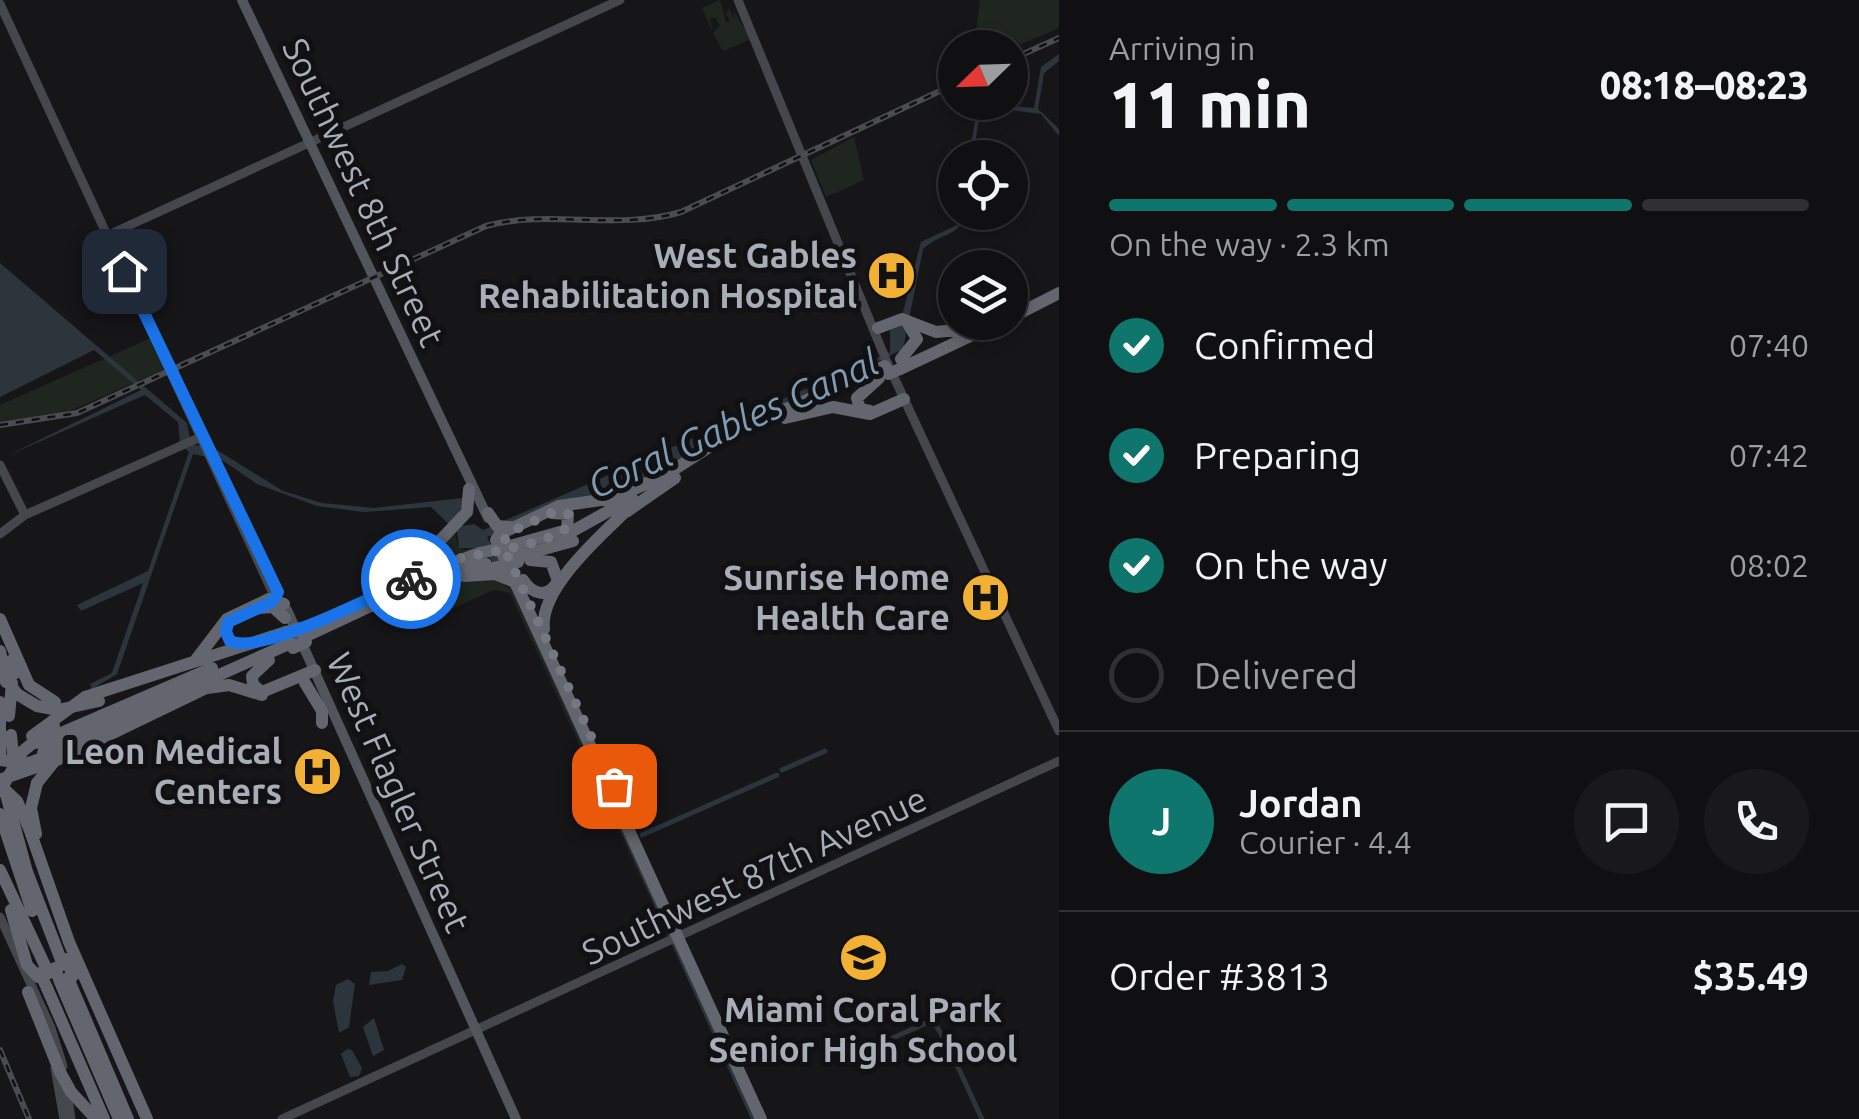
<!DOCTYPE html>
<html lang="en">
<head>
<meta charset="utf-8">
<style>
  body { margin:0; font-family:Ubuntu,sans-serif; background:#19191b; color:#f1f3f6; height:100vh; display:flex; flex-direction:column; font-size:38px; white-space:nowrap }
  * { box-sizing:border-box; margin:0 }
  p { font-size:32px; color:#9c9d9f }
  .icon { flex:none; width:55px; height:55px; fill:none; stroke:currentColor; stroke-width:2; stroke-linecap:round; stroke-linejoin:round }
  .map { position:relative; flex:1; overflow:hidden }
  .sheet { display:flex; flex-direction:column; background:#101012; width:800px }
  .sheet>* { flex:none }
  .needle { width:65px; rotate:247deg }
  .controls { position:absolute; left:938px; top:30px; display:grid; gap:20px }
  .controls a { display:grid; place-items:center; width:90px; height:90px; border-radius:50%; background:#101012; box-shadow:0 5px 15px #0003,0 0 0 2px #303032; font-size:50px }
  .pin { position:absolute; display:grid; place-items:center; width:85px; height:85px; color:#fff; margin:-42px; border-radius:20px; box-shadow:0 5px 15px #0006 }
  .courier { position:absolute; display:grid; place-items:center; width:100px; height:100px; margin:-50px; border:8px solid #1a73e8; border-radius:50%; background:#fff; color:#222; box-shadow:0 2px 12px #0007 }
  .headline em { font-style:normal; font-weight:800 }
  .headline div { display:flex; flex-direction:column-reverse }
  .headline { display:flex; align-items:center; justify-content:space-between; height:170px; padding:0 50px }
  h1 { font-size:65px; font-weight:800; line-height:75px }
  .bar { display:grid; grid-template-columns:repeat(4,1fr); gap:15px 10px; align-content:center; height:120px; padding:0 50px }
  .bar i { height:12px; border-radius:8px; background:#303032 }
  .bar .on { background:#0f766e }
  .bar p { grid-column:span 4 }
  .line { display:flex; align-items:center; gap:25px; padding:0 50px; border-top:2px solid #303032 }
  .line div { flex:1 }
  .round { display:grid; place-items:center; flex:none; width:105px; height:105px; border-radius:52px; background:#19191b }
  ol { padding:0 50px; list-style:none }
  li { display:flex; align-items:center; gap:30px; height:110px }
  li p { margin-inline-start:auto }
  li .icon { padding:10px; border-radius:50%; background:#0f766e; color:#fff; stroke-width:4 }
  li:last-child { color:#9c9d9f }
  li i { width:55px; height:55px; border:5px solid #303032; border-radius:50% }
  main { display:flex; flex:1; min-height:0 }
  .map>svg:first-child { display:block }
</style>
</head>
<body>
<main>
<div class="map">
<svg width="1059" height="1119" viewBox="0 0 1059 1119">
  <rect width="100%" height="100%" fill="#161618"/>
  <path fill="#1e261f" d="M720,0L726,22H730L726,13L729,9L735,20L733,10L751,39L723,51L713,33L720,26L716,18H710L712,31L702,8Z
    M980,0H1059V28L1012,48H974Z
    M854,137L864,180L826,197L811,160Z
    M151,338L165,369L63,414L0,422V405Z
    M454,529L458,546L465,550L481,546L500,581L512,591L668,939L510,593L494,590L449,610L441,600L420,593L478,576L418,571Z"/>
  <path fill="#2c353c" d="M1059,54V61L1044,73L1038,109L1059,129V136L1041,114L981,106L973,157H969L978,103L1034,108L1041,67Z
    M962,213H966C959,238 939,233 923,249L903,349L640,484L487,537L513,585L757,1119H751L512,591L483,548H459L457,532L431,507L364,512L317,506L257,484L222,460L193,454L117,674L92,689L90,684L112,673L143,583L81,611L77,605L148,571L189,452L180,443L178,422L145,395L7,456L141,390L94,350L0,397V263L187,423L191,444L217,450L283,491L322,503L374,508L462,498L463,506L454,519L462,526L474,524L483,530L890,352V329L903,312L921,242L957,225Z
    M402,964L406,967L402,980L369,985L371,972L388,971Z
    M348,979L355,984L349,1027L339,1033L333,1001L336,985Z
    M374,1018L384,1050L373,1056L363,1027Z
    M347,1049L352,1050L362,1068L359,1076L350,1077L341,1054Z"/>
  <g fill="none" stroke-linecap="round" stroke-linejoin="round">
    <path stroke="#2c353c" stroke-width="5" d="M782,770L825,751
      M642,835L777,775
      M861,1052L933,1020L951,1051
      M952,1054L982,1119"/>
    <path stroke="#45474d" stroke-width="9" d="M738,0L886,360L1059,731
      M0,4L277,602
      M104,237L620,0
      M0,465L25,515
      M0,534L25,515L203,436
      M0,917L51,1028L63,1066
      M55,1068L64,1119
      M66,1086L71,1119
      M282,1119L1059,761"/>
    <path stroke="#53555c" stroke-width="10" d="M242,0L488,518
      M287,610L516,1119"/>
    <path stroke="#63666e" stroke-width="12" d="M1010,318L1059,293
      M878,328L902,319L936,332L967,329
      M901,359L917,339L907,322
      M900,369L1000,322
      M870,411L860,409L857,398L879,378
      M785,418L833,407L870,414L904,399
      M665,475L615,498L559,506L500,534L496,540L761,1119
      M661,478L731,433L885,366
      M626,512L675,478
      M488,513L497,526L510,527
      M562,537L632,498
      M510,546L567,530L568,514L552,513
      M515,557L573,541
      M425,573L480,553
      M464,576L495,574L515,582
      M523,580C533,595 548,599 558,581L551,562L530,560
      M397,586L467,512L469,489
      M259,608L273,607L285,618
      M0,619L29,685L55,702
      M544,629C539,590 598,538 625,512
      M304,637L422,582L486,564
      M0,651L6,682
      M269,660L252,676L253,685L262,692L315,670
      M195,661L227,619L269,599L284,604
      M305,683L322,711V723
      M207,688L229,685L262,695
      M17,694L37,706L58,710
      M0,702V756
      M9,716L12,683
      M32,736L85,697L286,632
      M38,743L212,668
      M43,753L291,643
      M2,779L59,759L208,687
      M4,787L27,872L63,965
      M0,814L32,911
      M29,828L69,942L147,1119
      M36,834L31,808L37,783
      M0,870L48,972
      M11,910L27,965L38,977L49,973
      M68,978L128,1119
      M60,982L119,1119
      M47,988L104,1119
      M28,992L60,1072
      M71,1092L96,1119"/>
    <defs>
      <path id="rail" d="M1010,60L1059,38
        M0,425L77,413L486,226C550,209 617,231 681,212L955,84
        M0,1050L29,1119"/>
    </defs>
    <use href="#rail" stroke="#4a4c52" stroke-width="6"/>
    <use href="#rail" stroke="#111113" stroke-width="2.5" stroke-dasharray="8" stroke-linecap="butt"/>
    <path stroke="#63666e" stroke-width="12" d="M888,374L900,369
      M480,553L510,546
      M489,569L518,562
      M286,632L300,628
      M293,648L306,642
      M10,661L16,673
      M1,673L17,694
      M58,710L99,701
      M11,735L14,765
      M0,760L26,764L57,753
      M37,783L57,758
      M0,785L17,801L29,828
      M0,791L23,751L54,726
      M66,959L73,976
      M55,968L60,982
      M40,973L47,988
      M60,1072L71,1092"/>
  </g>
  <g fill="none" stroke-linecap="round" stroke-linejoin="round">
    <path stroke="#757880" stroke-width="10" stroke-dasharray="0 18" d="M411,579C424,574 434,567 447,562C474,553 556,545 570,524L568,514L556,511L510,532C504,537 504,542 505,550L614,786"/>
    <path stroke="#1a73e8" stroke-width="12" d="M124,271L278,592L272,602L228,622L226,632L230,641C259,656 378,594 411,579"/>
  </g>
  <defs>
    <symbol id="hospital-disc" viewBox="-11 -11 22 22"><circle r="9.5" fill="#f2b134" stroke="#111113"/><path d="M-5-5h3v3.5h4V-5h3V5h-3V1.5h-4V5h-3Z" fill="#111"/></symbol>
    <symbol id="school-disc" viewBox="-11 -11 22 22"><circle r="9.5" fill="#f2b134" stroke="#111113"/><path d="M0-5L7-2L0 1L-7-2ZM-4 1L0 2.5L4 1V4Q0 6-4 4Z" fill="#111"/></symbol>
  </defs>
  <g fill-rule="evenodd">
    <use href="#hospital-disc" x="864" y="248" width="55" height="55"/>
    <use href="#hospital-disc" x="958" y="570" width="55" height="55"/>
    <use href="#hospital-disc" x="290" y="744" width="55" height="55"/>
    <use href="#school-disc" x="836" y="930" width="55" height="55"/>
  </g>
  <g text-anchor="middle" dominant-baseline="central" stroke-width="10" stroke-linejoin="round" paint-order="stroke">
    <g font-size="35" fill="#a8adb8" stroke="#111113">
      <text transform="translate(364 192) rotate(65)">Southwest 8th Street</text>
      <text transform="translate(399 792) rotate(66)">West Flagler Street</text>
      <text transform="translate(754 875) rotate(-25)">Southwest 87th Avenue</text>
    </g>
    <g font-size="35" font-weight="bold" fill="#a8adb8" stroke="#111113" text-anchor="end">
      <text x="857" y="255">West Gables<tspan x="857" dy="40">Rehabilitation Hospital</tspan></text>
      <text x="950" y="577">Sunrise Home<tspan x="950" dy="40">Health Care</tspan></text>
      <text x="282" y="751">Leon Medical<tspan x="282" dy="40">Centers</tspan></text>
      <text x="863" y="1009" text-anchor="middle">Miami Coral Park<tspan x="863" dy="40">Senior High School</tspan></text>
    </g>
    <g font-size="38" font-style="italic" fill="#7f9bb3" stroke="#111113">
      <text transform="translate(733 423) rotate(-24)">Coral Gables Canal</text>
    </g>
  </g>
</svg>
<div class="controls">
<a><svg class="needle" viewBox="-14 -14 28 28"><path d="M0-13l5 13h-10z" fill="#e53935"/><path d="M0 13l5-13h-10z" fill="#9c9d9f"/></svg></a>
<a><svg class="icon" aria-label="locate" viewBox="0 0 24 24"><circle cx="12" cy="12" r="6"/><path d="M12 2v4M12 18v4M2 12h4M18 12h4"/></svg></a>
<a><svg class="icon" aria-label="layers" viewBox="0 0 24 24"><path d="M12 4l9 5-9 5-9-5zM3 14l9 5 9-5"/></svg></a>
</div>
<div class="pin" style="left:614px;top:786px;background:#ea580c"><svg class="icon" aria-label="bag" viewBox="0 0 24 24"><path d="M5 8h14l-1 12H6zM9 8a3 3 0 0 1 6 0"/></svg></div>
<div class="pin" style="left:124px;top:271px;background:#1f2937"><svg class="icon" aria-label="home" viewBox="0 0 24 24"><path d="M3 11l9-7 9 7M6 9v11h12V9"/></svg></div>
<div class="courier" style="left:411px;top:579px"><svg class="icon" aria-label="bike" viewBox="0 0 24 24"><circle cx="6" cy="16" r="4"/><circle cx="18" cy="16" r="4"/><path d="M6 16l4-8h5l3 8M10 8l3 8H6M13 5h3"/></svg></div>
</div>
<section class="sheet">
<div class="headline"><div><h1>11 min</h1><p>Arriving in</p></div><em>08:18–08:23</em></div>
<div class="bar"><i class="on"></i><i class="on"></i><i class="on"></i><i></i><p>On the way · 2.3 km</p></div>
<ol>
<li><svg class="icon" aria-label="check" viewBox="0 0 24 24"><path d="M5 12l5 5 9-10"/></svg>Confirmed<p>07:40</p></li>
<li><svg class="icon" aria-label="check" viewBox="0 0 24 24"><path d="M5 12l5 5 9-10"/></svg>Preparing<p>07:42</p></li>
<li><svg class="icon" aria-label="check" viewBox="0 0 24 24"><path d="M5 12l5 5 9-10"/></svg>On the way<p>08:02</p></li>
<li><i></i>Delivered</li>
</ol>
<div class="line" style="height:180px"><b class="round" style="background:#0f766e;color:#fff">J</b><div><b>Jordan</b><p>Courier · 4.4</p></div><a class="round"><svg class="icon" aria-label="chat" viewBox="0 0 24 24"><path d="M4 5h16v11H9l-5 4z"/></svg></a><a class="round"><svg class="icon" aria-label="phone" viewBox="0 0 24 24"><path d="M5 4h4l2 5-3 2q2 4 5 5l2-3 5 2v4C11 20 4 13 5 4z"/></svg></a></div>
<div class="line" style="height:130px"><div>Order #3813</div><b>$35.49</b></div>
</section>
</main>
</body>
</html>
